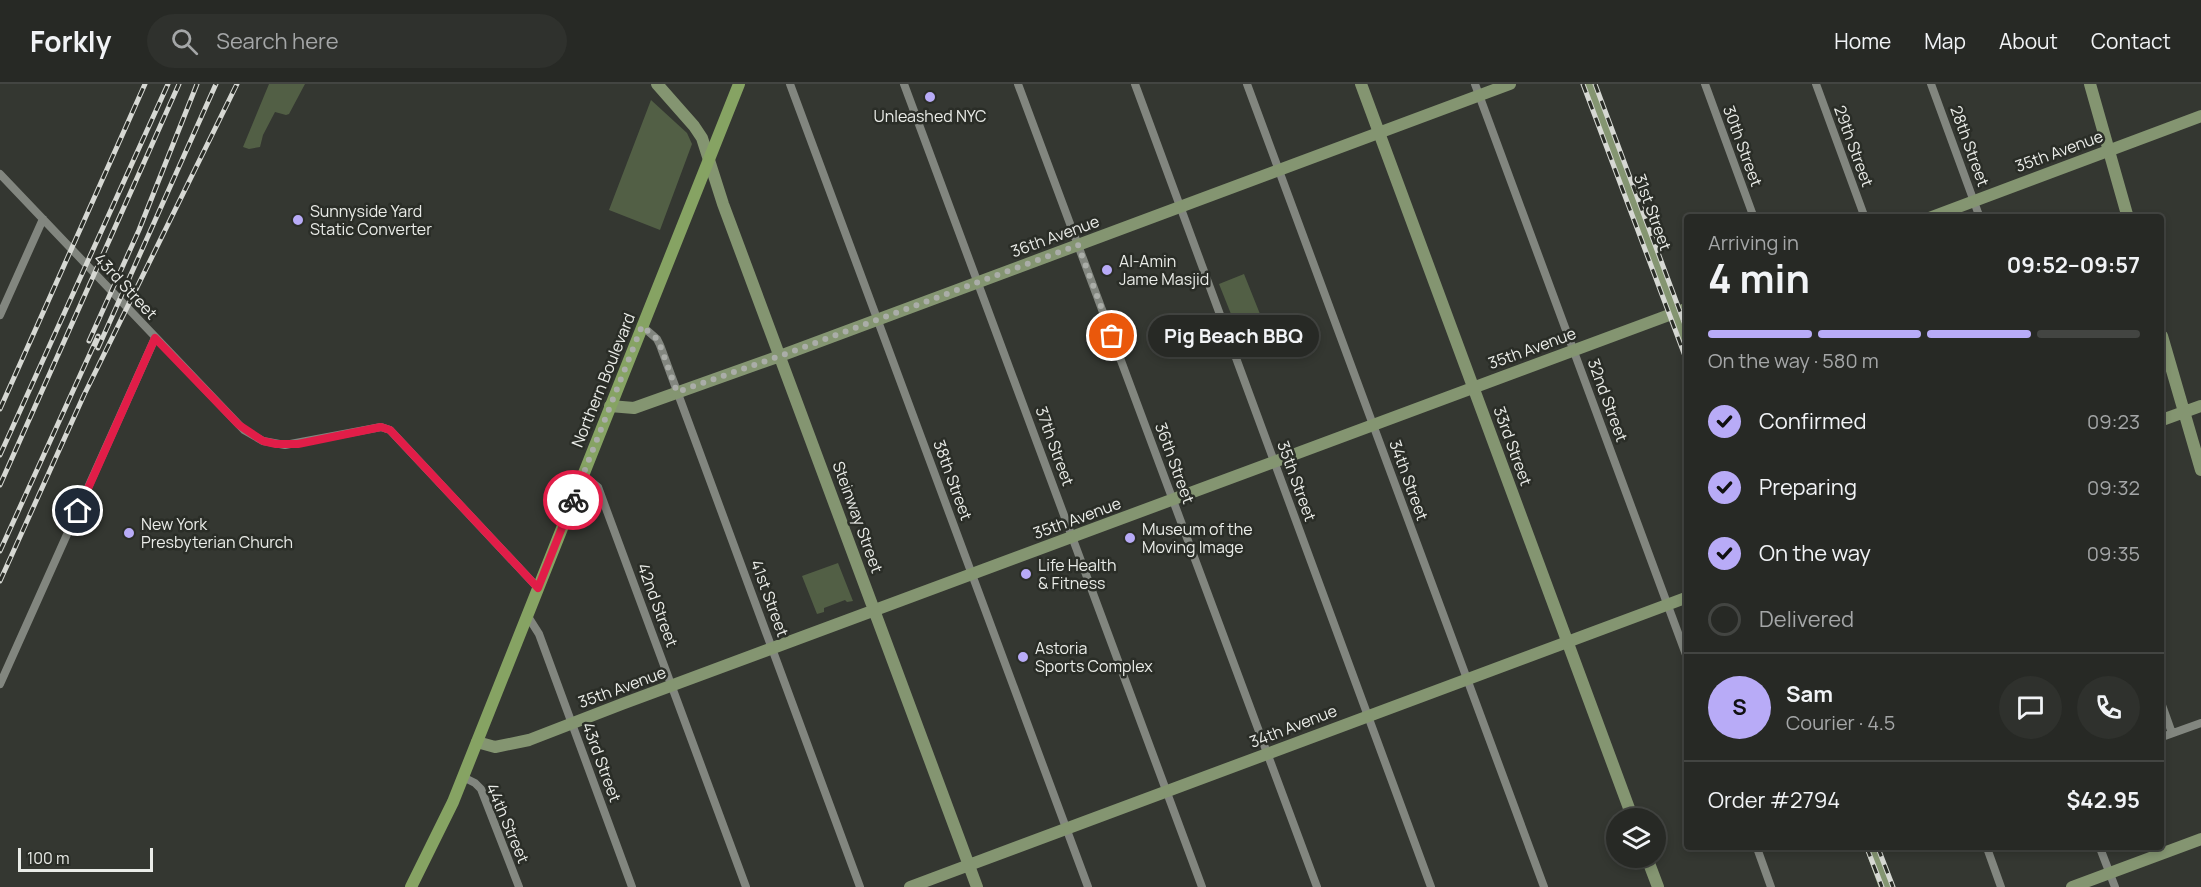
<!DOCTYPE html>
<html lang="en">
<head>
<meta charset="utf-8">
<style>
  body { margin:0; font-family:Manrope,sans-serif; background:#2f312d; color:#f1f3f6; height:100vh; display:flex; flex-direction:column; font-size:22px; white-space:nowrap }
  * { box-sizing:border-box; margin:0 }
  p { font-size:20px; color:#a4a6a7 }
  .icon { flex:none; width:33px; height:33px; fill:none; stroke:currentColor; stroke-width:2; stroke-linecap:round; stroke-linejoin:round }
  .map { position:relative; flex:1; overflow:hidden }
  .details { position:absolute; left:1684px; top:130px; width:480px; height:636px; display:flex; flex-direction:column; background:#272925; border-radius:6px; box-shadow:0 3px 9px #0003,0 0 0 2px #434542 }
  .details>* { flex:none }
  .fabs { position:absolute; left:1606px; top:724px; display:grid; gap:12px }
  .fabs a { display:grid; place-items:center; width:60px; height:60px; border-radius:50%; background:#272925; box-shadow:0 3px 9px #0003,0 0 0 2px #434542; font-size:30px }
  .scale { position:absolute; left:18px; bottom:15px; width:135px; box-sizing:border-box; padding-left:6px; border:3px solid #eaece8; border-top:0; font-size:16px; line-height:21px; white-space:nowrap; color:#eaece8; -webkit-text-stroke:4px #2a2d27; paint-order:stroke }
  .pin { position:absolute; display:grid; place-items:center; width:51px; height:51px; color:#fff; margin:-26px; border:3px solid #fff; border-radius:50%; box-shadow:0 2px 6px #0007 }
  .courier { position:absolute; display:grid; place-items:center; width:60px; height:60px; margin:-30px; border:4px solid #e11d48; border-radius:50%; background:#fff; color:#222; box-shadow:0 2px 8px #0007 }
  .bubble { position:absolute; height:42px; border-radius:21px; background:#272925; box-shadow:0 3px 9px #0003,0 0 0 2px #434542; font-size:20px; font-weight:700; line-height:42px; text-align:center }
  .summary em { font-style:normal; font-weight:700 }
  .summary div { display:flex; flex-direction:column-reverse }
  .summary { display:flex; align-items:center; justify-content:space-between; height:102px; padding:0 24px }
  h1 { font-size:39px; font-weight:700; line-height:45px }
  .bar { display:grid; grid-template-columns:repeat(4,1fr); gap:9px 6px; align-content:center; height:72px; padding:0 24px }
  .bar i { height:8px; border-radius:4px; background:#434542 }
  .bar .active { background:#b8abf7 }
  .bar p { grid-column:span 4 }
  .line { display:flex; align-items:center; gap:15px; padding:0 24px; border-top:2px solid #434542 }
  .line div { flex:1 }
  .round { display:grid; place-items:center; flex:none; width:63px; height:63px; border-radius:32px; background:#2f312d }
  ol { padding:0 24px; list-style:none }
  li { display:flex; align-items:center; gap:18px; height:66px }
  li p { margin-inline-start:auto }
  li .icon { padding:6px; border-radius:50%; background:#b8abf7; color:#111; stroke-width:4 }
  li:last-child { color:#a4a6a7 }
  li i { width:33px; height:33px; border:3px solid #434542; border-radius:50% }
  header { display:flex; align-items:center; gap:36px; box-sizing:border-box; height:84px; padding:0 30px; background:#272925; border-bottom:2px solid #434542 }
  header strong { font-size:28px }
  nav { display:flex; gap:33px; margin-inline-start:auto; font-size:21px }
  .search { width:420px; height:54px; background:#2f312d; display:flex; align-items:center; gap:15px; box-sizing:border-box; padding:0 21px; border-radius:33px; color:#a4a6a7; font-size:22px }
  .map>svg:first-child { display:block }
</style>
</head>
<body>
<header>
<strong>Forkly</strong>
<div class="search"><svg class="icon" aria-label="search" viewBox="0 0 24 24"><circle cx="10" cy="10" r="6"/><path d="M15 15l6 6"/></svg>Search here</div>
<nav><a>Home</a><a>Map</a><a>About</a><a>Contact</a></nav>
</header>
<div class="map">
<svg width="2201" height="803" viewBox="0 0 2201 803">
  <rect width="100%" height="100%" fill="#343731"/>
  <path fill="#525f45" d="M269,0H305L289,30L286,31L275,28L263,51L260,63L249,65L243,63Z
    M651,16L687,49L692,60L660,146L609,126Z
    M1244,190L1262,235L1237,245L1219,200Z
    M838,479L853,517L847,518L845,516L824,524V528L817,530L802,492Z"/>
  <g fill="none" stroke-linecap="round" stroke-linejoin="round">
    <path stroke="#82867f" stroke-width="8" d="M790,0L1088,803
      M904,0L1202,803
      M1018,0L1317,803
      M1135,0L1431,803
      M1247,0L1544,803
      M1475,0L1688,576
      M1705,0L1754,134
      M1816,0L1865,134
      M1931,0L1980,134
      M0,90L244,346L263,357L285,361L381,343L390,346L538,504
      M0,231L43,135
      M642,242L657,255L660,261L860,803
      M583,391L598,403L746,803
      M527,531L539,550L632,803
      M0,600L155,254
      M2162,621L2172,649
      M2162,653L2201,639
      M463,693L475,699L481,705L519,803
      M1757,764L1771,803
      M1987,764L2001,803
      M2100,764L2115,803"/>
    <path stroke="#849571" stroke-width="12" d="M657,0L694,42L702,54L723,120L977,803
      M1361,0L1633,735
      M1588,0L1688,267
      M2090,0L2128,134
      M1929,134L2201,32
      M2162,252L2201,386
      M610,322L634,324L780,272L1510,0
      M2162,336L2201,322
      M477,658L495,663L529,656L622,620L1688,224
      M1871,764L1885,803
      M1647,774L1658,803
      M910,803L1688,513
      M2072,803L2201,755"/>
    <path stroke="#86a363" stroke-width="12" d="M411,803L453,718L739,0"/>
    <defs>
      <path id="rail" d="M1583,0L1688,280
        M1595,0L1688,249
        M89,257L139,146L197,0
        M98,264L216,0
        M0,325L145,0
        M0,371L168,0
        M0,401L179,0
        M0,467L98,252
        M0,497L84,311L237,0
        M1867,764L1882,803
        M1878,764L1893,803"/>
    </defs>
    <use href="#rail" stroke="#d6d8d3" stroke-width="5"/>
    <use href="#rail" stroke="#2a2d27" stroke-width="3" stroke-dasharray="9" stroke-linecap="butt"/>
  </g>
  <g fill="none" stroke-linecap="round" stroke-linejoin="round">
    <path stroke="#aaada8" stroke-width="6" stroke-dasharray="0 10.8" d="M573,416L642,242L657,255L660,261L677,308L780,272L1078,161L1112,252"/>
    <path stroke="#e11d48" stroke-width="8" d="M78,427L155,254L239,341L263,357L276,360H298L381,343L390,346L538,504L573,416"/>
  </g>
  <g fill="#b8abf7" stroke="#2a2d27" stroke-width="2">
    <circle cx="930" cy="13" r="6"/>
    <circle cx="298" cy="136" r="6"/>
    <circle cx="1107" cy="186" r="6"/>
    <circle cx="129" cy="449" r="6"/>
    <circle cx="1130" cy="454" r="6"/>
    <circle cx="1026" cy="490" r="6"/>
    <circle cx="1023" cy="573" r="6"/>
  </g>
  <g text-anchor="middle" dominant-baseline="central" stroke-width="5" stroke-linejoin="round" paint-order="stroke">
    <g font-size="16" fill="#eaece8" stroke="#2a2d27" text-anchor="start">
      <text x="930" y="32" text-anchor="middle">Unleashed NYC</text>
      <text x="310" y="127">Sunnyside Yard<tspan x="310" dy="18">Static Converter</tspan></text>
      <text x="1119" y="177">Al-Amin<tspan x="1119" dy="18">Jame Masjid</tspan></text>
      <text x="141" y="440">New York<tspan x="141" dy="18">Presbyterian Church</tspan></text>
      <text x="1142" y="445">Museum of the<tspan x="1142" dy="18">Moving Image</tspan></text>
      <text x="1038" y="481">Life Health<tspan x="1038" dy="18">&amp; Fitness</tspan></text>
      <text x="1035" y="564">Astoria<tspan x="1035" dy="18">Sports Complex</tspan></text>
    </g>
    <g font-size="16" fill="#eaece8" stroke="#2a2d27">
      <text transform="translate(1743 62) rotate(70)">30th Street</text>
      <text transform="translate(1854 62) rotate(70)">29th Street</text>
      <text transform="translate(1970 62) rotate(70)">28th Street</text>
      <text transform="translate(2059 67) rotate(-20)">35th Avenue</text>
      <text transform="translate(1653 128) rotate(70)">31st Street</text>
      <text transform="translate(1055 152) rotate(-20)">36th Avenue</text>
      <text transform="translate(126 202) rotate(47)">43rd Street</text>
      <text transform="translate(1532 264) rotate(-20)">35th Avenue</text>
      <text transform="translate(603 296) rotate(-68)">Northern Boulevard</text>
      <text transform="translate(1608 316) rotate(70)">32nd Street</text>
      <text transform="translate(1055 362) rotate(70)">37th Street</text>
      <text transform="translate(1513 362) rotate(70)">33rd Street</text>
      <text transform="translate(1175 379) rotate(70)">36th Street</text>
      <text transform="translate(953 396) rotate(70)">38th Street</text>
      <text transform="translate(1409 396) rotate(70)">34th Street</text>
      <text transform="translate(1297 397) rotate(70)">35th Street</text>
      <text transform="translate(858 433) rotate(70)">Steinway Street</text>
      <text transform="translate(1077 434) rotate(-20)">35th Avenue</text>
      <text transform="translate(770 514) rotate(70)">41st Street</text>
      <text transform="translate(658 521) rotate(70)">42nd Street</text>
      <text transform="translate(622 603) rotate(-20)">35th Avenue</text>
      <text transform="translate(1293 642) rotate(-21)">34th Avenue</text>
      <text transform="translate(602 678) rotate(70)">43rd Street</text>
      <text transform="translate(508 739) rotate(67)">44th Street</text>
    </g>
  </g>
</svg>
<div class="fabs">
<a><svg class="icon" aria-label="layers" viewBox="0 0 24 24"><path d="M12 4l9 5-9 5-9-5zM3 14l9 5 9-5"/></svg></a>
</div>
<div class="scale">100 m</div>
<div class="pin" style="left:1112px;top:252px;background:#ea580c"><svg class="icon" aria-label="bag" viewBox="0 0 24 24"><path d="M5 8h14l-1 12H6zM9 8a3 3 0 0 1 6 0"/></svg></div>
<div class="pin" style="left:78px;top:427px;background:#1f2937"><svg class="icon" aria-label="home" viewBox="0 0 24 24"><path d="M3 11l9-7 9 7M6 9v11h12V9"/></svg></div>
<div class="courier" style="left:573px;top:416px"><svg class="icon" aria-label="bike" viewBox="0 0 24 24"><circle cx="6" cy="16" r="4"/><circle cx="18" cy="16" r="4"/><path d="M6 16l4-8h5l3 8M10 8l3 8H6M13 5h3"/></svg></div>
<div class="bubble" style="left:1148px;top:231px;width:171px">Pig Beach BBQ</div>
<section class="details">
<div class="summary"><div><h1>4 min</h1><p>Arriving in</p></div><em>09:52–09:57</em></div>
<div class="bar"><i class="active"></i><i class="active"></i><i class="active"></i><i></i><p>On the way · 580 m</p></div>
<ol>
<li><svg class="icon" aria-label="check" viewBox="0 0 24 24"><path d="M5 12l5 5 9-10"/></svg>Confirmed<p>09:23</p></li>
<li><svg class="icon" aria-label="check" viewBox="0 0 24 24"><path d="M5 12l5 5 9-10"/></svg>Preparing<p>09:32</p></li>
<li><svg class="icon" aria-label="check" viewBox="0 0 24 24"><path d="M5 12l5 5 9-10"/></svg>On the way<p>09:35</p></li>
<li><i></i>Delivered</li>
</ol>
<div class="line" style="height:108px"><b class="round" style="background:#b8abf7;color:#111">S</b><div><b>Sam</b><p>Courier · 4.5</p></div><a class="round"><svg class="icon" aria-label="chat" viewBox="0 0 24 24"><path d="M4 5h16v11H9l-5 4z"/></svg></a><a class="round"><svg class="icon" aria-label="phone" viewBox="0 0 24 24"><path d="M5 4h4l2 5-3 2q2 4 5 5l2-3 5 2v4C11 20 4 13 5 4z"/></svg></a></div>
<div class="line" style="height:78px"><div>Order #2794</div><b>$42.95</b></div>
</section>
</div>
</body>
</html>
